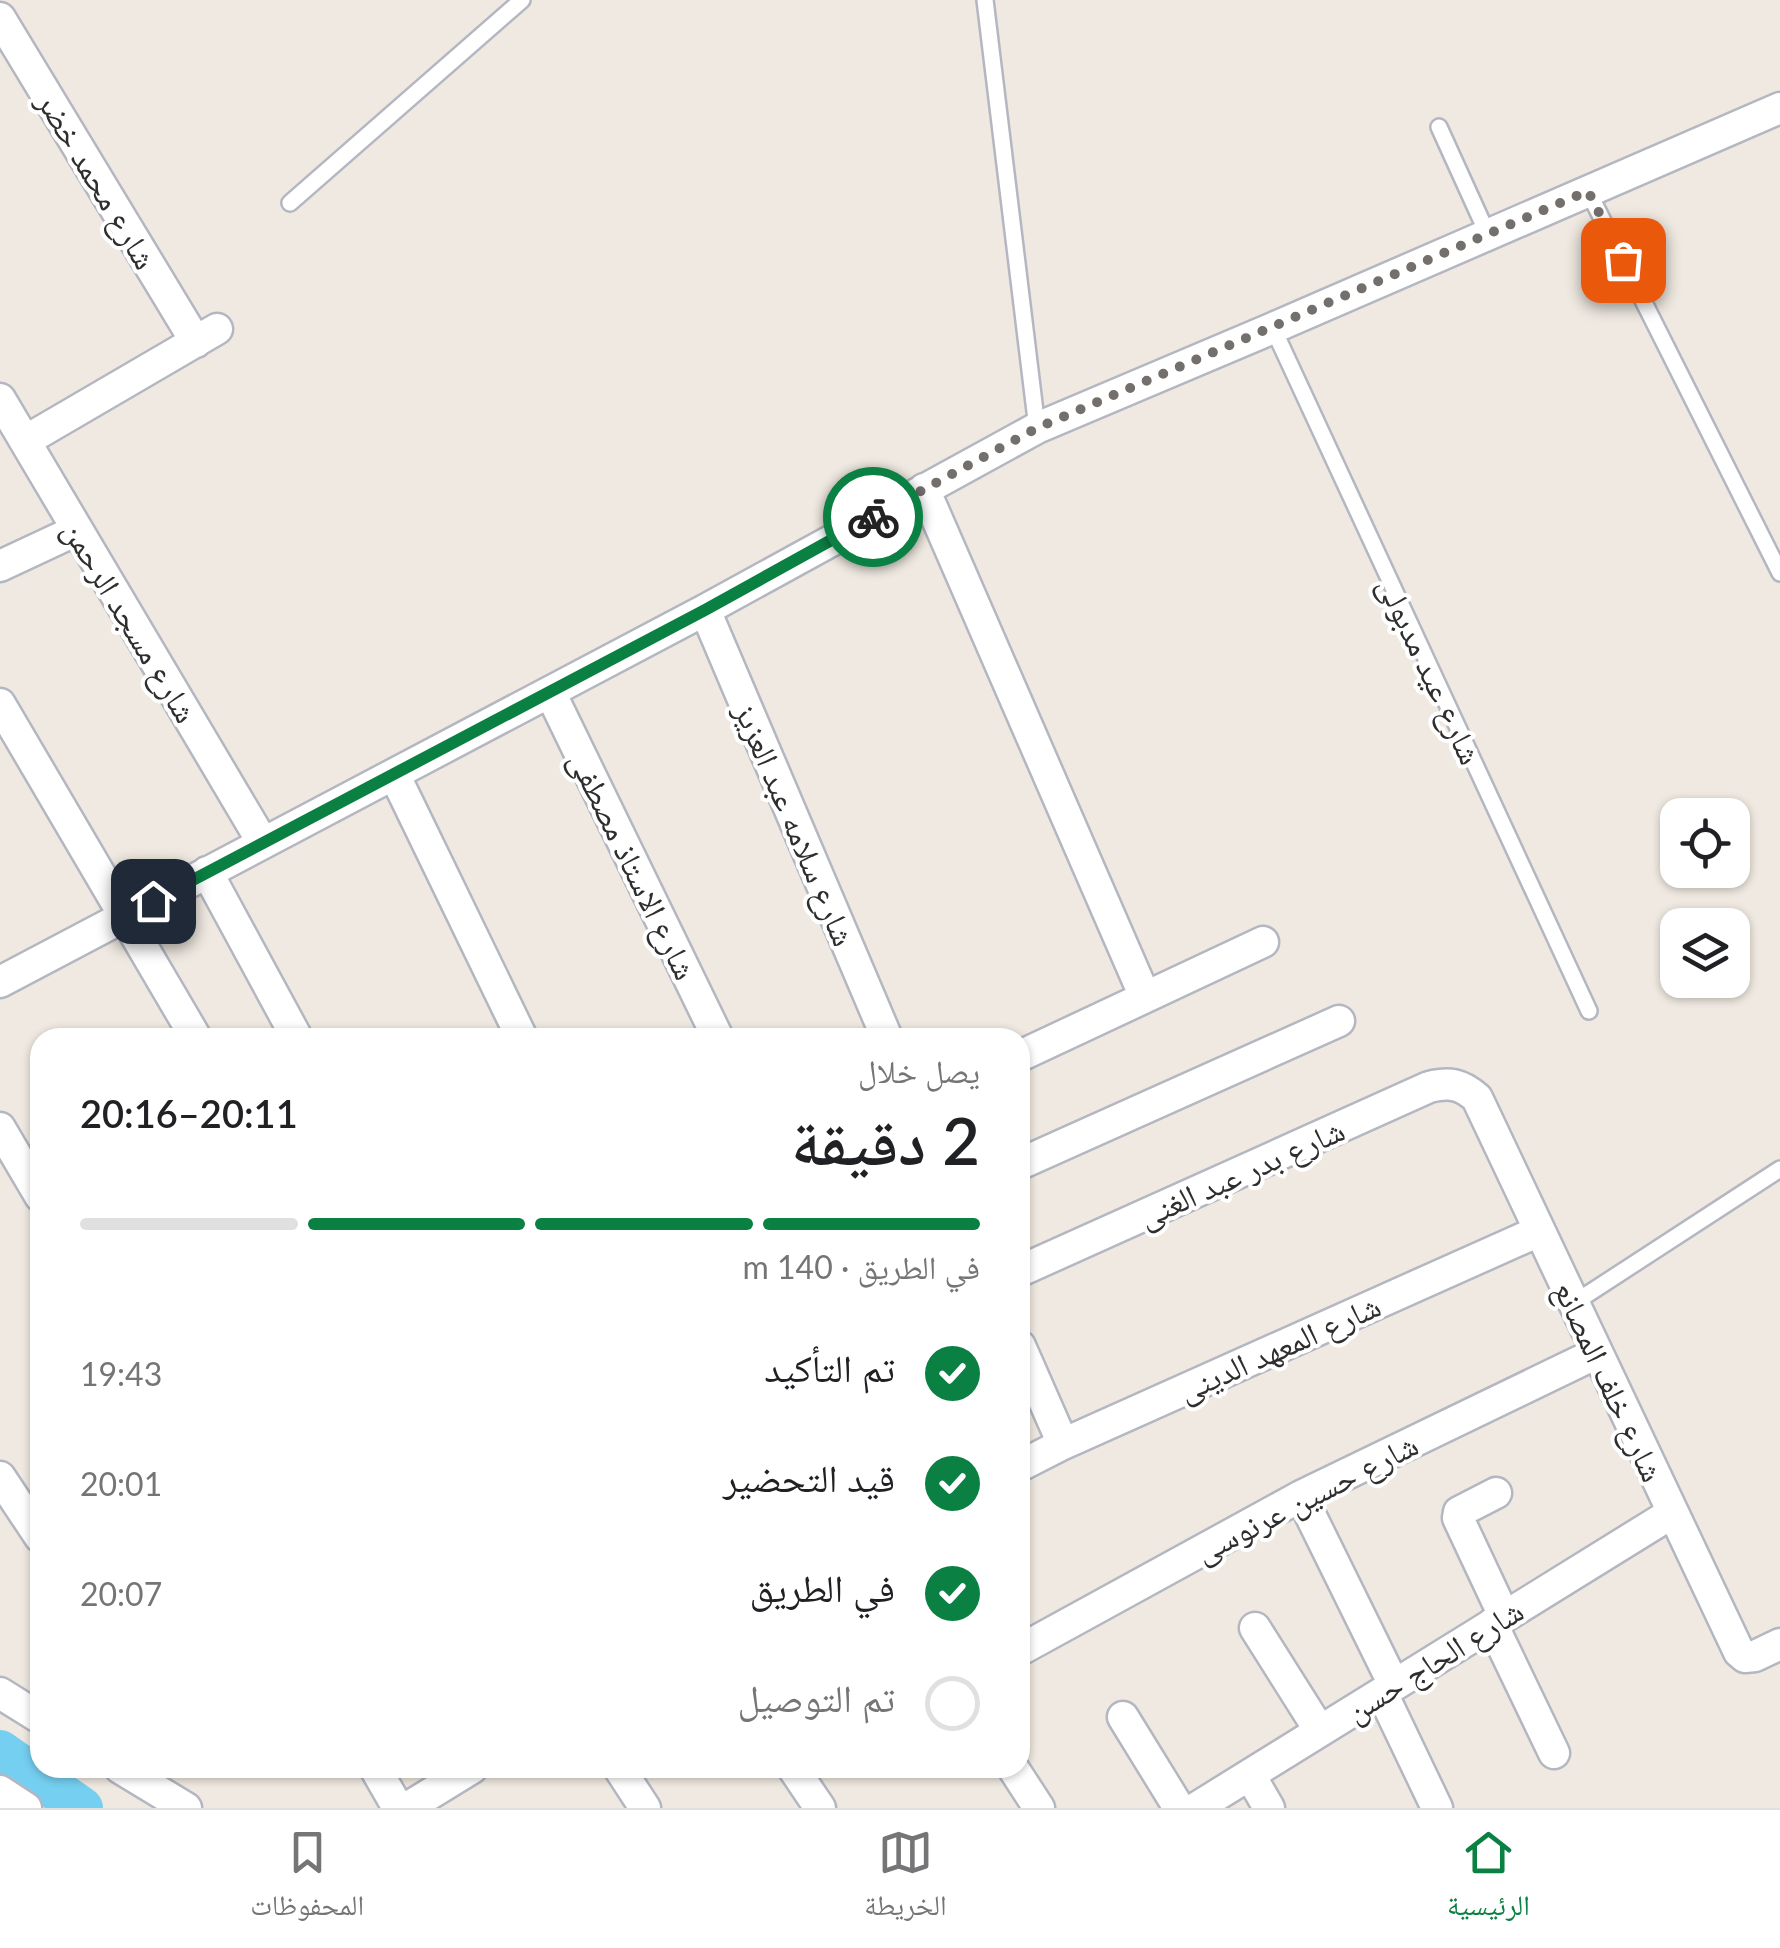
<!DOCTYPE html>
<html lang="ar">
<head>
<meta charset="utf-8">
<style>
  body { margin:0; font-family:Lato,"Noto Naskh Arabic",sans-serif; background:#f2f2f2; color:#202124; direction:rtl; height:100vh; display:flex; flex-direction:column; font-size:38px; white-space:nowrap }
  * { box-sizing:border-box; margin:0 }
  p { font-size:32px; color:#757577 }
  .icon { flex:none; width:55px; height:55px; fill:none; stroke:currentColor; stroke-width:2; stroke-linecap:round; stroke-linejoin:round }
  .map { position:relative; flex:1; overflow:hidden; direction:ltr }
  .panel { position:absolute; left:30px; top:1028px; width:1000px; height:750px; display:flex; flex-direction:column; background:#fff; border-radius:30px; box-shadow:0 2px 8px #0004; direction:rtl }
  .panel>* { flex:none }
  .buttons { position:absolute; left:1660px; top:798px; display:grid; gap:20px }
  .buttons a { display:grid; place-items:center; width:90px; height:90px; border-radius:20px; background:#fff; box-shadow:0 2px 8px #0004; font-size:50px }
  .pin { position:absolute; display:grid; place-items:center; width:85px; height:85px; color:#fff; margin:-42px; border-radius:20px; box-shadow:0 5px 15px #0006 }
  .courier { position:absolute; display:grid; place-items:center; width:100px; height:100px; margin:-50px; border:8px solid #0b8043; border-radius:50%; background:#fff; color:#222; box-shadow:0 2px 12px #0007 }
  .head em { font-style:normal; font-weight:600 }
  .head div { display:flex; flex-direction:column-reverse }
  .head { display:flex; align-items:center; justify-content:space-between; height:170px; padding:0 50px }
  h1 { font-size:65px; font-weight:600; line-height:75px }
  .bar { display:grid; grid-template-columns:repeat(4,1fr); gap:15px 10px; align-content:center; height:120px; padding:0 50px }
  .bar i { height:12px; border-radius:8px; background:#e0e0e0 }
  .bar .selected { background:#0b8043 }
  .bar p { grid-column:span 4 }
  ol { padding:0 50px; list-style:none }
  li { display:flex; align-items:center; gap:30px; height:110px }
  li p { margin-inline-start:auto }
  li .icon { padding:10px; border-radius:50%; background:#0b8043; color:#fff; stroke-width:4 }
  li:last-child { color:#757577 }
  li i { width:55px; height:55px; border:5px solid #e0e0e0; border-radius:50% }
  .tabs { display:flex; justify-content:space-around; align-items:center; height:140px; border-top:2px solid #e0e0e0; background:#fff; font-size:28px; color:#757577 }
  .tabs a { display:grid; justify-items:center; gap:5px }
  .tabs .selected { color:#0b8043 }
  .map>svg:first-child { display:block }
</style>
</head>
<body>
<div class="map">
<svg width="1780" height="1808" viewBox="0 0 1780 1808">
  <rect width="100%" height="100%" fill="#efe9e1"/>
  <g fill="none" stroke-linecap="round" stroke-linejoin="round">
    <path stroke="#75cff0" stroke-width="42" d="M0,1751L82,1808"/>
    <defs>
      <path id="lane" d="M985,0L1037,428
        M1439,127L1488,235
        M1588,191L1780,573
        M290,203L522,0
        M1273,328L1589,1011
        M1574,1303L1780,1169"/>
      <path id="street" d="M0,18L196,342
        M0,399L263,843
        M25,441L217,329
        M924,489L1145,997
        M0,566L77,530
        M705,610L887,1038
        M550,692L718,1038
        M0,704L196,1038
        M394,774L522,1038
        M207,872L297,1038
        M0,982L705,610L1037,428L1273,328L1780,108
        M1020,1056L1263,942
        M0,1128L40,1196
        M1020,1164L1339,1021
        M1020,1271L1429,1087C1450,1082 1461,1084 1477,1098L1739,1652L1745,1657L1755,1656L1780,1644
        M1020,1346L1063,1444
        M1020,1466L1063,1444L1539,1231
        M0,1477L40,1537
        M1496,1493L1459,1512L1458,1518L1504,1616
        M1301,1496L1394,1685
        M1492,1624L1554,1753
        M1255,1628L1320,1731
        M1020,1650L1301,1496L1597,1353
        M0,1693L40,1718
        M1382,1693L1437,1808
        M1123,1717L1179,1808
        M120,1768L186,1808
        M375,1768L398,1808
        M619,1768L645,1808
        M793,1768L820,1808
        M1013,1768L1039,1808
        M1250,1775L1269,1808
        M0,1791L26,1808
        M407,1808L472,1768
        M1196,1808L1672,1513"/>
    </defs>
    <use href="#lane" stroke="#b4b7c1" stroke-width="20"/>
    <use href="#street" stroke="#b4b7c1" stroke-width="35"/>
    <use href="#lane" stroke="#fff" stroke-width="15"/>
    <use href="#street" stroke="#fff" stroke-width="30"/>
  </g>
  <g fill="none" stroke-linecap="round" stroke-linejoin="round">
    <path stroke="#726f6d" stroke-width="10" stroke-dasharray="0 18" d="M873,517L1037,428L1588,191L1623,260"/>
    <path stroke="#0b8043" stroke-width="12" d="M153,901L705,610L873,517"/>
  </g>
  <g text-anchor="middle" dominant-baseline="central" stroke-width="8" stroke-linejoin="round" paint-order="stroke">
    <g font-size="32" fill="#2e2e2e" stroke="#fff">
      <text transform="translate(98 180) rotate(59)">شارع محمد خضر</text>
      <text transform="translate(131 621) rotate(59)">شارع مسجد الرحمن</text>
      <text transform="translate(1431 670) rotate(65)">شارع عيد مدبولى</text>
      <text transform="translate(796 824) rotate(67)">شارع سلامه عبد العزيز</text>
      <text transform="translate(634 865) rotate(64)">شارع الاستاذ مصطفى</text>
      <text transform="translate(1241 1172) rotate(-24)">شارع بدر عبد الغنى</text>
      <text transform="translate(1279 1347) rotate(-24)">شارع المعهد الدينى</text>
      <text transform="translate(1610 1381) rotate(65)">شارع خلف المصانع</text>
      <text transform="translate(1306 1497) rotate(-27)">شارع حسين عرنوسى</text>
      <text transform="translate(1434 1660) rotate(-32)">شارع الحاج حسن</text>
    </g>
  </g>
</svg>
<div class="buttons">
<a><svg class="icon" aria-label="locate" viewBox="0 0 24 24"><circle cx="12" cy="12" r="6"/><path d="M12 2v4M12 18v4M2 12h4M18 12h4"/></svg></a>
<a><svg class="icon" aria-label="layers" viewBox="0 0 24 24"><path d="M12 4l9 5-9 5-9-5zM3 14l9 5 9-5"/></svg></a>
</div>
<div class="pin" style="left:1623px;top:260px;background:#ea580c"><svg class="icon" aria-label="bag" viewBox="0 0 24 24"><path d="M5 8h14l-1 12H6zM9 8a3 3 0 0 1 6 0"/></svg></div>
<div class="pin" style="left:153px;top:901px;background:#1f2937"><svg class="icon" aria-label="home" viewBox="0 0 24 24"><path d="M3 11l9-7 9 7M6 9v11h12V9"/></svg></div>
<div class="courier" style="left:873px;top:517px"><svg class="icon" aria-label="bike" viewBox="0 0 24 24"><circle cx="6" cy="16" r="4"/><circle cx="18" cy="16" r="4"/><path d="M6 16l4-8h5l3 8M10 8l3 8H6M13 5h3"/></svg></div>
<section class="panel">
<div class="head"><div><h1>2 دقيقة</h1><p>يصل خلال</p></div><em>20:11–20:16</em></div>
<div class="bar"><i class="selected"></i><i class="selected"></i><i class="selected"></i><i></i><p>في الطريق · 140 m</p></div>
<ol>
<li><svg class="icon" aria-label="check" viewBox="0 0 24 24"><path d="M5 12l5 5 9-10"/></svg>تم التأكيد<p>19:43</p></li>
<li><svg class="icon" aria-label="check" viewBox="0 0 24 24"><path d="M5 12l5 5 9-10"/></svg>قيد التحضير<p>20:01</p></li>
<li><svg class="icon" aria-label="check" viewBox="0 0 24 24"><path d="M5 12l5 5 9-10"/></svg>في الطريق<p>20:07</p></li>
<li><i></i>تم التوصيل</li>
</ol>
</section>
</div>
<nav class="tabs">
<a class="selected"><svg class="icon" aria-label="home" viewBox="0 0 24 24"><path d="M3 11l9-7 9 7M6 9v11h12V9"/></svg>الرئيسية</a>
<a><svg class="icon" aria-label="map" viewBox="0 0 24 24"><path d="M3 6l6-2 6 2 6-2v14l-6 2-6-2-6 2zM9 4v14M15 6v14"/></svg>الخريطة</a>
<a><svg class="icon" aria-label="saved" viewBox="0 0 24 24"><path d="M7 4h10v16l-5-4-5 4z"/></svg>المحفوظات</a>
</nav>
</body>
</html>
